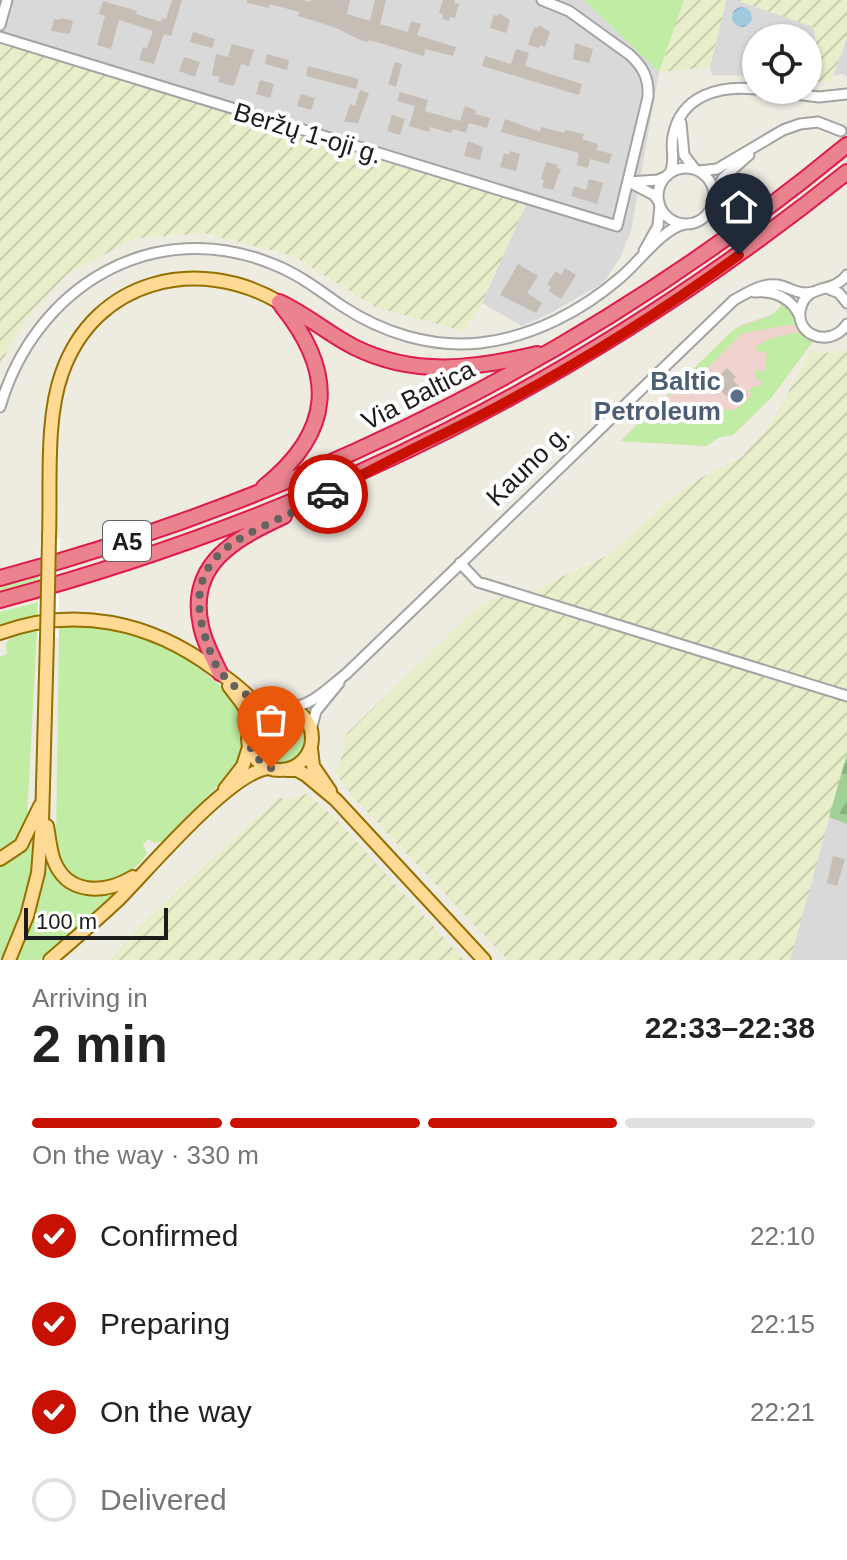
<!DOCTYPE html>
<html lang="en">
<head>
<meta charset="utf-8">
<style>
  body { margin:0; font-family:Arial,sans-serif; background:#f6f6f6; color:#222; height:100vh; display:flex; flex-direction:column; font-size:30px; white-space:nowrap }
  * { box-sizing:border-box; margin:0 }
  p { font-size:26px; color:#767676 }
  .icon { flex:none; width:44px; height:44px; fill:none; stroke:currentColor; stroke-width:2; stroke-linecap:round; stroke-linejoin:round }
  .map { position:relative; height:960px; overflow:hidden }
  .panel { display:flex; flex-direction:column; background:#fff; flex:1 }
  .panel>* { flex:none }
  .buttons { position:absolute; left:742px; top:24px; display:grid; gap:16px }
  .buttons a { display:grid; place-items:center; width:80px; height:80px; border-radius:50%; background:#fff; box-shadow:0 2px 6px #0004; font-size:40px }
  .scale { position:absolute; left:24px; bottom:20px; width:144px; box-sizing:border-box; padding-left:8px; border:4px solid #1c1c1c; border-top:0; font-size:22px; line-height:28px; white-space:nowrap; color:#1c1c1c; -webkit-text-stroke:6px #fff; paint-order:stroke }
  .pin { position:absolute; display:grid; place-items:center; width:68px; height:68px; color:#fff; margin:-82px -34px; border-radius:50% 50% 50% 0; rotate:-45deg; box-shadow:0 0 8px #0007 }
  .pin .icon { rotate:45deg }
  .courier { position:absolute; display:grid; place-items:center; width:80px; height:80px; margin:-40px; border:6px solid #c81100; border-radius:50%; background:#fff; color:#222; box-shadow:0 2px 10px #0007 }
  .head em { font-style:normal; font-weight:700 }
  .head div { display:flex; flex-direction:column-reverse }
  .head { display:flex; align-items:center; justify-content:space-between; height:136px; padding:0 32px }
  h1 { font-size:52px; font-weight:700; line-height:60px }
  .bar { display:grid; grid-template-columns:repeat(4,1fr); gap:12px 8px; align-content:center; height:96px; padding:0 32px }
  .bar i { height:10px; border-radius:6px; background:#e0e0e0 }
  .bar .on { background:#c81100 }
  .bar p { grid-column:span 4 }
  ol { padding:0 32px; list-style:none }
  li { display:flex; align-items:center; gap:24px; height:88px }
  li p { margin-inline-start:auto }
  li .icon { padding:8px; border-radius:50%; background:#c81100; color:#fff; stroke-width:4 }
  li:last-child { color:#767676 }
  li i { width:44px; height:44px; border:4px solid #e0e0e0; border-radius:50% }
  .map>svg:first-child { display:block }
</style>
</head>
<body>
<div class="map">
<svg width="847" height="960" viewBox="0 0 847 960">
  <defs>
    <pattern id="farmland-furrows" width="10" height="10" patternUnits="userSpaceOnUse" patternTransform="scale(2)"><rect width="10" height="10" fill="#e9eeca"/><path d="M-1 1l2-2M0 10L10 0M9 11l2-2" fill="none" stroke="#c7ccad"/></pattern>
    <pattern id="forest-firs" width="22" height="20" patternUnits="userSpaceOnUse" patternTransform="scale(2)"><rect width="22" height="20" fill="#a0d093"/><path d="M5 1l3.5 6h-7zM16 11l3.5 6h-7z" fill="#89b27e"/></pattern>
    <pattern id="water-waves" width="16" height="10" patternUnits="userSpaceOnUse" patternTransform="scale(2)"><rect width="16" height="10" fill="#9ecade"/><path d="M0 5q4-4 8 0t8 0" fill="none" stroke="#88adbe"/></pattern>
  </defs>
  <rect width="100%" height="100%" fill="#eeebe1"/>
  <path fill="#dad9d9" d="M0,0H584L659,72L631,231L620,258L603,283L549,314L522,326L482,303L525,205L0,42Z
    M726,0H736L814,27L816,50L808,70V38H756V76L712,75L710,67Z
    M847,37V77L842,74L833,76Z
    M829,817L847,824V960H790Z"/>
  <path fill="#f0d3ce" d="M784,301L806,336L814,340L771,398L733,435L720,437L706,446L621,441L732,331L743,324L774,314Z"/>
  <path fill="url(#farmland-furrows)" d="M684,0H726L710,67L659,72Z
    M736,0H847V37L831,82H808V70L816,50L814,27Z
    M0,42L526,205L482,303L464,331L375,307L294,256L205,233L136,238L67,274L26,319L0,364Z
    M847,350V754L790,960H508L353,797L335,772L341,760L346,734L467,617L489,600L536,589L611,554L667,501L701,478L743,456L771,424L811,351L825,353Z
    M307,794L334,817L464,960H110L139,926L278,798L289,799Z"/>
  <path fill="#c0eca3" d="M584,0H684L659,72Z
    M784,301L789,305L801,326L788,325L741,334L683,393L666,396L732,331C750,319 773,322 784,301Z
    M797,332L814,340L771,398L733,435L720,437L706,446L621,441L654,408L735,410L752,395L748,391L754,386H762L761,380L755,379V370L765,371L767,352L755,351V347L772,338Z
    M39,575L38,583L0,593V585Z
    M38,602L37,616L0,626V612Z
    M87,626L145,637L181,655L214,680L239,706L245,722L244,748L236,767L162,842L155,843L148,839L143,844L147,854C120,891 68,898 56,844L59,628Z
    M37,630L27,818L19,840L0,854V657L7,654L6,643L15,635Z
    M253 738a27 27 0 1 1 54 0a27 27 0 1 1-54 0Z
    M35,833C33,873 23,926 0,960V865L22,853Z
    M45,849L55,874L99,894L120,890L40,960H16C32,925 43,888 45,849Z"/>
  <path fill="url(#forest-firs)" d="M847,754V824L829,817Z"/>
  <path fill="url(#water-waves)" d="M732 17a10 10 0 1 1 20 0a10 10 0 1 1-20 0Z"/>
  <path fill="#fff" d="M40,538L60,539L58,638L38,637Z"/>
  <path fill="#c6bdb4" d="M172,0H182L171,36L164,34L154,64L139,60L143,47L147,48L153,31L144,28L119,20L111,49L97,45L105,16L99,14L103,1L137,11L136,14L161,22L162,18L166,19Z
    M247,0H302L310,2V0H350L347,14L370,21L375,0H386L380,24L408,32L411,21L421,24L417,35L420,36L456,47L453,56L425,49L424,56L369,40L368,42L360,40L334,27L298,16L299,12L270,4L269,8L247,3Z
    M443,0H455L454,3L459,4L455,18L450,17L449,21L442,19L443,14L439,13Z
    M499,13L510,20L506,33L490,28L494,15L499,16Z
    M61,18L73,21L70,34L51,31L54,19L60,20Z
    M539,25L550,32L545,47L540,45L539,48L528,45L534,27L538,28Z
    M193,32L215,39L212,48L190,42Z
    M575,43L593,49L589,63L573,59Z
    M747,43L756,44V65L745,63Z
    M232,44L254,50L249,66L241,64L234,86L218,82L220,77L212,75L216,54L228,57Z
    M516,49L529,53L525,66L582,84L579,95L482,66L485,56L511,64Z
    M267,54L289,60L287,70L265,64Z
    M184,57L200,62L195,77L179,71Z
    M395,62L402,64L396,87L388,84Z
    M308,66L359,79L356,89L306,76Z
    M260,80L274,84L270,98L256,94Z
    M360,90L369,93L358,123L344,122L350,104L355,106Z
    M400,92L428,100L425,111L460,121L465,106L476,110L475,114L490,118L487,128L469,123L466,133L453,129L451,133L430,127L429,132L409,126L415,106L397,101Z
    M301,94L315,98L311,110L297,106Z
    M392,115L405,119L400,135L387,131Z
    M505,119L540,132L541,127L564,133L565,130L584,134L582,139L598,144L597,150L612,154L609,164L590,159L588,168L577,165L579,153L501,132Z
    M468,141L483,147L480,160L464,156Z
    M510,151L520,154L516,171L500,167L504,153L509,155Z
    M546,162L558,165L557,168L561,169L553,190L542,187L544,180L541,179Z
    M589,179L603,183L597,204L571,196L574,186L586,190Z
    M518,264L538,276L527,293L542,303L536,313L500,295Z
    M565,268L576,275L561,299L549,291L551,287L547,284L556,271L561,275Z
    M727,368L736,377L733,380L748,395L737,406L721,391L717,395L709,387Z
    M833,856L845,859L837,886L827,883Z"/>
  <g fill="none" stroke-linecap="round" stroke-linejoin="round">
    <defs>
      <path id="minor" d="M0,25L7,0
        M0,37L617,226L648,97C649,78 643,67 630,55L569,11L542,0
        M764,90L819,97L847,94
        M681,123L684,155L694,168
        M658 196a28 28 0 1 1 56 0a28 28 0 1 1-56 0Z
        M699,171L717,169L783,130L800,124L818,122L841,131
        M670,173C676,160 670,149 673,136C681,95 720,85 756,89
        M629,182L658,180L667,176
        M629,182L654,195L659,202
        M715,194L723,178L749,155
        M644,251L658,226L660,206
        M847,275C834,293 810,284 802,304C790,333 829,351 847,324
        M829,289L839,293L847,303
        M754,292C774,290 792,298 800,317
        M0,407C35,287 153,214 275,265C300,275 320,291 342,306C383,333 431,348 480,343C532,337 582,311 621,277C639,262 663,228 685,224
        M460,563L478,582L847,696
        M289,707C311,707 329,687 346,674L734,300C749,292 764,281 782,286C794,290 800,295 813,292
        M311,730L316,711L339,683"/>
      <path id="major" d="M49,537C51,486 45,420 62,373C95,279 198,255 279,302
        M0,633C75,605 151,622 214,669C227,678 241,688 252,700L262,705L275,706
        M229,686C239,700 250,709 250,728
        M248 738a32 32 0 1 1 64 0a32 32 0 1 1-64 0Z
        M311,749L313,766L330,791
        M286,770H297L306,775L336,800L484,960
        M225,789L243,766L249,747
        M47,826C49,837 50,848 53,858C66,896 105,894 133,877
        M0,859L21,845L40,806
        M9,960L27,916L38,873L42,822L47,638
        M50,960C73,940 97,920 119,899C148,870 233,768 271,768"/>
      <path id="highway" d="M279,302C306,314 328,334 354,347C414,377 474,369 537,354
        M264,487C334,431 336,373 282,306
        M0,578C311,495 599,350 847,145
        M0,600C317,515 591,377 847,172
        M220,673C213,658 204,642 201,626C187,563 237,538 284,516"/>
    </defs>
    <use href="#minor" stroke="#a3a3a3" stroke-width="13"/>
    <use href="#major" stroke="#947000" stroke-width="16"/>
    <use href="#highway" stroke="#df1b4d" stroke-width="18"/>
    <use href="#minor" stroke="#fff" stroke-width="9"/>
    <use href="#major" stroke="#ffda95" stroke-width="12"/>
    <use href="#highway" stroke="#ea838e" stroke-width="14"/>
    <defs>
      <path id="major-bridge" d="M47,638L49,537"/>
    </defs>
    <use href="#major-bridge" stroke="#947000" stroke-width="16" stroke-linecap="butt"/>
    <use href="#major-bridge" stroke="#ffda95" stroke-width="12"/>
  </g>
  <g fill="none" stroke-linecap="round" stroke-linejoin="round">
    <path stroke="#666461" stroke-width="8" stroke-dasharray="0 14.4" d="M271,768C240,752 241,718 275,706C253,704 223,681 214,661C164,544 251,539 328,494"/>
    <path stroke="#c81100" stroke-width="10" d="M328,494C378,464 433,440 485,413C573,367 658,314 739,255"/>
  </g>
  <circle fill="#5c6f8a" stroke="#fff" stroke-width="3" cx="737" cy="396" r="8"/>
  <g text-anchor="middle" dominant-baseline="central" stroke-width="8" stroke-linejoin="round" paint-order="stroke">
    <rect fill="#fff" stroke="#606060" stroke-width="2" x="103" y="521" width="48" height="40" rx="6"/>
    <g font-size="24" font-weight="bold" fill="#1c1c1c">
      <text x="127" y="541">A5</text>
    </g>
    <g font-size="26" fill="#1c1c1c" stroke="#fff">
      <text transform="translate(308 133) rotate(17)">Beržų 1-oji g.</text>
      <text transform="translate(418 395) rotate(-27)">Via Baltica</text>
      <text transform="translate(528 465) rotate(-44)">Kauno g.</text>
    </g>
    <g font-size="26" font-weight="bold" fill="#4e5e75" stroke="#fff" text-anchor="end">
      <text x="721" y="381">Baltic<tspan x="721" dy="30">Petroleum</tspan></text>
    </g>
  </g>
</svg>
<div class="buttons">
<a><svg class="icon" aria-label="locate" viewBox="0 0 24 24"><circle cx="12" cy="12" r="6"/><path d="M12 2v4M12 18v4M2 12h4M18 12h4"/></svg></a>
</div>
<div class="scale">100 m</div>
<div class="pin" style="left:271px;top:768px;background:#ea580c"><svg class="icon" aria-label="bag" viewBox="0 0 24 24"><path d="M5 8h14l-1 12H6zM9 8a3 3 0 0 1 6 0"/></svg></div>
<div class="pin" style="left:739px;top:255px;background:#1f2937"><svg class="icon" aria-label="home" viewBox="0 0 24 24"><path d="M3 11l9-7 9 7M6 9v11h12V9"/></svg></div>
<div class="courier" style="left:328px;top:494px"><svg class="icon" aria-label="car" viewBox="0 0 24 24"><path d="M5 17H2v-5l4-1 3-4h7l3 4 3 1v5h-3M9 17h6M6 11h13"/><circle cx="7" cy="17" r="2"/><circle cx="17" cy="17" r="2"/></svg></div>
</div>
<section class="panel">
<div class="head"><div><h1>2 min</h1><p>Arriving in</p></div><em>22:33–22:38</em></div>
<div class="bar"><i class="on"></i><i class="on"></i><i class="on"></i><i></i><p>On the way · 330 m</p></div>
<ol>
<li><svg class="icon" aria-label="check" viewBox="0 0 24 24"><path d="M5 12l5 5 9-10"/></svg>Confirmed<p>22:10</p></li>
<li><svg class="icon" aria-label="check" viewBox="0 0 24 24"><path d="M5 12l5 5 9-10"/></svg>Preparing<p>22:15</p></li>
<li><svg class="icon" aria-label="check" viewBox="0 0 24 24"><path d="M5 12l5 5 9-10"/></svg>On the way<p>22:21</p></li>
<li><i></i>Delivered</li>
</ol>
</section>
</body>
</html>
